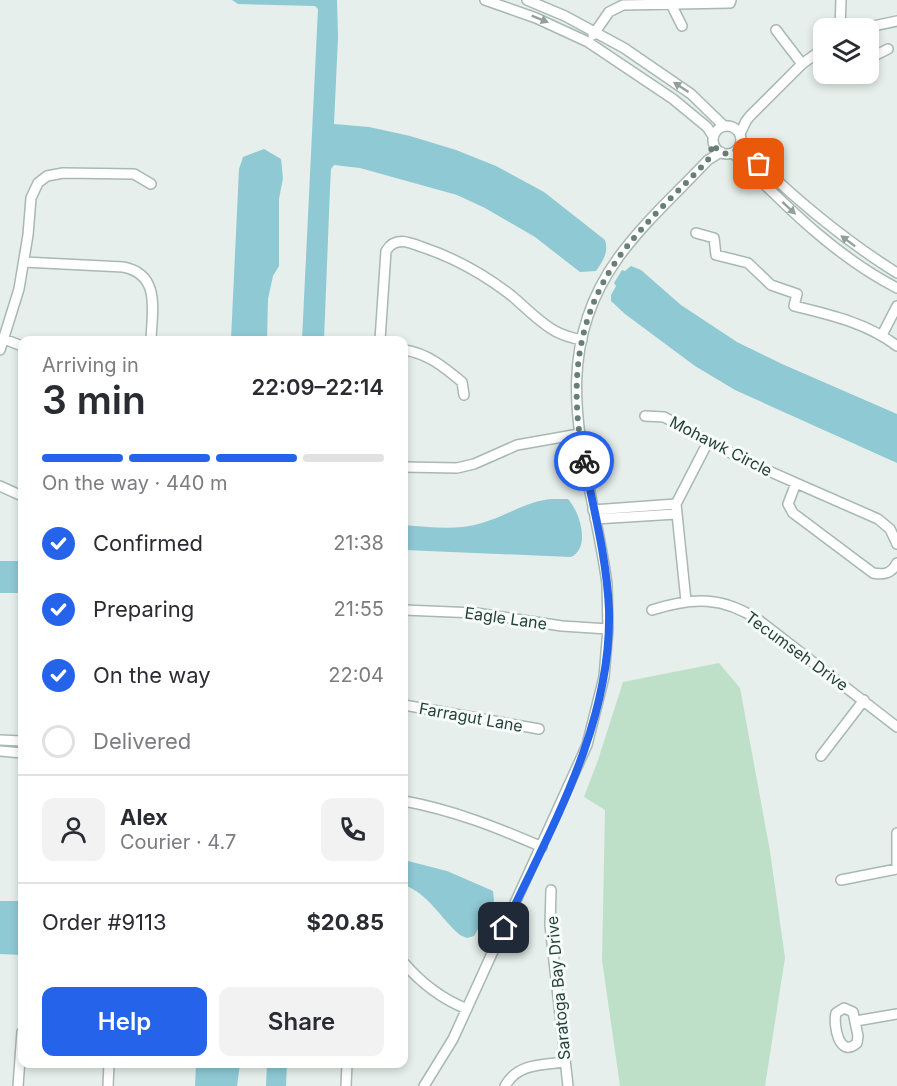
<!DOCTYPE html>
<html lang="en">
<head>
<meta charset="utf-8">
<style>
  body { margin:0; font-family:Inter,sans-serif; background:#f2f2f3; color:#2b2b33; height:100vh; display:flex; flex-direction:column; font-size:22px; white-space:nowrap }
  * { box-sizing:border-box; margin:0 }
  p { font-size:20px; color:#7c7c81 }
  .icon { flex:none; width:33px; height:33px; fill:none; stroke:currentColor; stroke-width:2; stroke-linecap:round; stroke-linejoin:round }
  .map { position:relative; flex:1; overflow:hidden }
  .panel { position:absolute; left:18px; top:336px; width:390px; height:732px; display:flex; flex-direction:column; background:#fff; border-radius:12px; box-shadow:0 3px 9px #0003 }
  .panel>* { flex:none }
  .buttons { position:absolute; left:813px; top:18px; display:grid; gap:12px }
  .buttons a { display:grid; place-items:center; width:66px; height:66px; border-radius:12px; background:#fff; box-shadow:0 3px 9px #0003; font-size:30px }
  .pin { position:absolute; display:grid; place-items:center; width:51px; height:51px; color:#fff; margin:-26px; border-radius:12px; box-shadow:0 3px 9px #0006 }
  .courier { position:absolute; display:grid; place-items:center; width:60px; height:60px; margin:-30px; border:4px solid #2563eb; border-radius:50%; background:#fff; color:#222; box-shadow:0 2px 8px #0007 }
  .head em { font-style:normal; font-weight:600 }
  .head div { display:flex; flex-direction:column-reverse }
  .head { display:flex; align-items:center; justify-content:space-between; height:102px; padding:0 24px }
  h1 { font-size:39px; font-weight:600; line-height:45px }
  .bar { display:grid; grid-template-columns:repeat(4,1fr); gap:9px 6px; align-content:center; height:72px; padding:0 24px }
  .bar i { height:8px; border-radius:4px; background:#e1e1e2 }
  .bar .active { background:#2563eb }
  .bar p { grid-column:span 4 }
  .line { display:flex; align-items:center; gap:15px; padding:0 24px; border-top:2px solid #e1e1e2 }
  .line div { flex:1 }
  .round { display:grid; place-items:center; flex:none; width:63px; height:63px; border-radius:12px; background:#f2f2f3 }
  ol { padding:0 24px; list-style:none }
  li { display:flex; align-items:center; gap:18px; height:66px }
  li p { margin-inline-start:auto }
  li .icon { padding:6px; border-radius:50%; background:#2563eb; color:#fff; stroke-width:4 }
  li:last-child { color:#7c7c81 }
  li i { width:33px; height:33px; border:3px solid #e1e1e2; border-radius:50% }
  .cta { display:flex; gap:12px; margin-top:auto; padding:12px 24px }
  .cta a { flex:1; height:69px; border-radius:12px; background:#2563eb; color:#fff; font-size:24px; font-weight:600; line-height:69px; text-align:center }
  .cta a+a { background:#f2f2f3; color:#2b2b33 }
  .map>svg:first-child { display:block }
</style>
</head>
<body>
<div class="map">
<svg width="897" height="1086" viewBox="0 0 897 1086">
  <rect width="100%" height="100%" fill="#e6efeb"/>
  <path fill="#bfe0c8" d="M719,663L740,688L770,851L785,958L765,1086H620L602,960L605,810L584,797L598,760L623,682Z"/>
  <path fill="#8ec9d4" d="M232,0H337L338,37L334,124L369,127L410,136L456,150L496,166L544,192L605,240C609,252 603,261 596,271L580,272L535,237L485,208L457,195L360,168L334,165L331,169L330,188L324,340H302L318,9L315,6L238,4Z
    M264,149L281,159L283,178L279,199V266L273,276L268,299L267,340H231L239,169L243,157Z
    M631,266L641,270L681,305L737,342L782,364L897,414V463L735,390L695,366L625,314L611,301V295L616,286L614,283L622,270L625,271Z
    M552,499H568C580,512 591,548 571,557L404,550V525C429,527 457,531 482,523C507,516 526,501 552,499Z
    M0,561H22V593H0Z
    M404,860L447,871L493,891L494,901L474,936L467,938L460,935C440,918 429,894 404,885Z
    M0,901H22V955L0,954Z
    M196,1064H240L237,1086H195Z
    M267,1064H287L286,1086H266Z"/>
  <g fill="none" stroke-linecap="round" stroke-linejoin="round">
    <defs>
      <path id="minor" d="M485,0L536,18L588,42L673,99L707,127L713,136
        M527,0L565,16L624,48L691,94L724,126
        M671,4L682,26
        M840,28L841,0
        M864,28L897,21
        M776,30L802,64
        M593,35L609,12L623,5L730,3L731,0
        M868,59L888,49
        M713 140a14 14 0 1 1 28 0a14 14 0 1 1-28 0Z
        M740,134L746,121L750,116L802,64L824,48
        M740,145C789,194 838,236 897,273
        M733,153C783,203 833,255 897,288
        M696,233L714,238L716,255L748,263L771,285L797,294L794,306C831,315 867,323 897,346
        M24,262L123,267C161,274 152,311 151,340
        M882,335L897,306
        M0,340L4,339L22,346
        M380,340L386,251C395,236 409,242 422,247C455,258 485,275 512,296C526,308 539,322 555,331C564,336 572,338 582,340
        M0,350L19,289L28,235L31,198L38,183L47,176L63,173L134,174L151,184
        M404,350C427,353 444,367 462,382L464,395
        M645,416L664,417L744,460L796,483
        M404,467L457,468L474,464L517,445L579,434
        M0,486L22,496
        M593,510L676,504
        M595,519L676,514
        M897,544L890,529L878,519L796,483L788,504L793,513L873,573C884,575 891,574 897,563
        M686,601L676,504L708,442
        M404,610L476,613L562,626L608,629
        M652,610C693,597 723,596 760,621L897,727
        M404,705L539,729
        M0,740L22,741
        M0,751L22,753
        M821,756L864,700
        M404,801C453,810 496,827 542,847
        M897,833V866
        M841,880L897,869
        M551,890L550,925L568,1086
        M404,963C422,984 442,999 467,1009
        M844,1008L853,1012L858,1036L857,1043C839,1059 833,1025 836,1013Z
        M856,1021L897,1014
        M18,1086L22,1032
        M108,1086L109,1064
        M346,1086L347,1064
        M424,1086L453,1039L587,745L604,677L608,629L607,584C592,469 541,365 618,258C644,222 678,192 708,160L721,152
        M505,1086C518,1063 542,1065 565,1062"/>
    </defs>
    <use href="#minor" stroke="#a8b8b2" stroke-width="12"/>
    <use href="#minor" stroke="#fff" stroke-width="9"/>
  </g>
  <defs><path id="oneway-solid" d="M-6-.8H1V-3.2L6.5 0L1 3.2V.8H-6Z" transform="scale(1.5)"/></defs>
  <g fill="#92a09c">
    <use href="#oneway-solid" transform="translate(540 19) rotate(22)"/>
    <use href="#oneway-solid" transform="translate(681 87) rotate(-147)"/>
    <use href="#oneway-solid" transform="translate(789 208) rotate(43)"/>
    <use href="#oneway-solid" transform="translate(848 241) rotate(-143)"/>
  </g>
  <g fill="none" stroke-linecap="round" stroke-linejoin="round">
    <path stroke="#687f78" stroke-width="6" stroke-dasharray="0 10.8" d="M584,461C568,382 576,309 629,244C653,214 682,188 708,160L713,144C720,156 732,157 740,145L759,164"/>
    <path stroke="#2563eb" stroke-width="8" d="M504,928C551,828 612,724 609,610C607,560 594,510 584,461"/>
  </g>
  <g text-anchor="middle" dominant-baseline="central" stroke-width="6" stroke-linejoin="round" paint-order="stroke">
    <g font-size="16" fill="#24423a" stroke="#f7fbf9">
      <text transform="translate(721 446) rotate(27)">Mohawk Circle</text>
      <text transform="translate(506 618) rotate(8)">Eagle Lane</text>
      <text transform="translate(797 651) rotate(36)">Tecumseh Drive</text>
      <text transform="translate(471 717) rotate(10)">Farragut Lane</text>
      <text transform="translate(558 988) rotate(-95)">Saratoga Bay Drive</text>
    </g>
  </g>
</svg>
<div class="buttons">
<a><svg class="icon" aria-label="layers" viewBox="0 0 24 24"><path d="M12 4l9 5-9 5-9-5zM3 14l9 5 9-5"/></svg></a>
</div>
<div class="pin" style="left:759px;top:164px;background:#ea580c"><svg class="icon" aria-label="bag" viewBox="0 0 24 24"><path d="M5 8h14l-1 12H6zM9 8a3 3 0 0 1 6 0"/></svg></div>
<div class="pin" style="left:504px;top:928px;background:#1f2937"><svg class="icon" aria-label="home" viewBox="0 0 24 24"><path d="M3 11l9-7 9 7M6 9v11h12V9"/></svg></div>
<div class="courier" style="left:584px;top:461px"><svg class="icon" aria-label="bike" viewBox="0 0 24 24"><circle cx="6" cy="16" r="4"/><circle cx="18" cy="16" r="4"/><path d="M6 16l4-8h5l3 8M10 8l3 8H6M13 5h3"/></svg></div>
<section class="panel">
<div class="head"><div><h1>3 min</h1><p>Arriving in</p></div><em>22:09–22:14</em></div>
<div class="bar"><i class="active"></i><i class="active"></i><i class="active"></i><i></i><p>On the way · 440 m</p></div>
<ol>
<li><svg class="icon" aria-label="check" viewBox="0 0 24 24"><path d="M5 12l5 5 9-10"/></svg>Confirmed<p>21:38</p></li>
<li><svg class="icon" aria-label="check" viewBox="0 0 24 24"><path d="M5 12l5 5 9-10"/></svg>Preparing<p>21:55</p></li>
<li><svg class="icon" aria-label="check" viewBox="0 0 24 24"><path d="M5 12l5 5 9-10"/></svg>On the way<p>22:04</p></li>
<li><i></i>Delivered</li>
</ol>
<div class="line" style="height:108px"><a class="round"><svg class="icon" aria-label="person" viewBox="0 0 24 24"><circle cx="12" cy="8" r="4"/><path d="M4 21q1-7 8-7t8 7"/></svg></a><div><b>Alex</b><p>Courier · 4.7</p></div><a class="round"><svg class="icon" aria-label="phone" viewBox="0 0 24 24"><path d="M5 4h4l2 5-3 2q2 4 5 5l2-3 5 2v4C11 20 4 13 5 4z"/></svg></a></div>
<div class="line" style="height:78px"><div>Order #9113</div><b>$20.85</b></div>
<div class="cta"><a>Help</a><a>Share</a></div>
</section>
</div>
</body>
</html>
